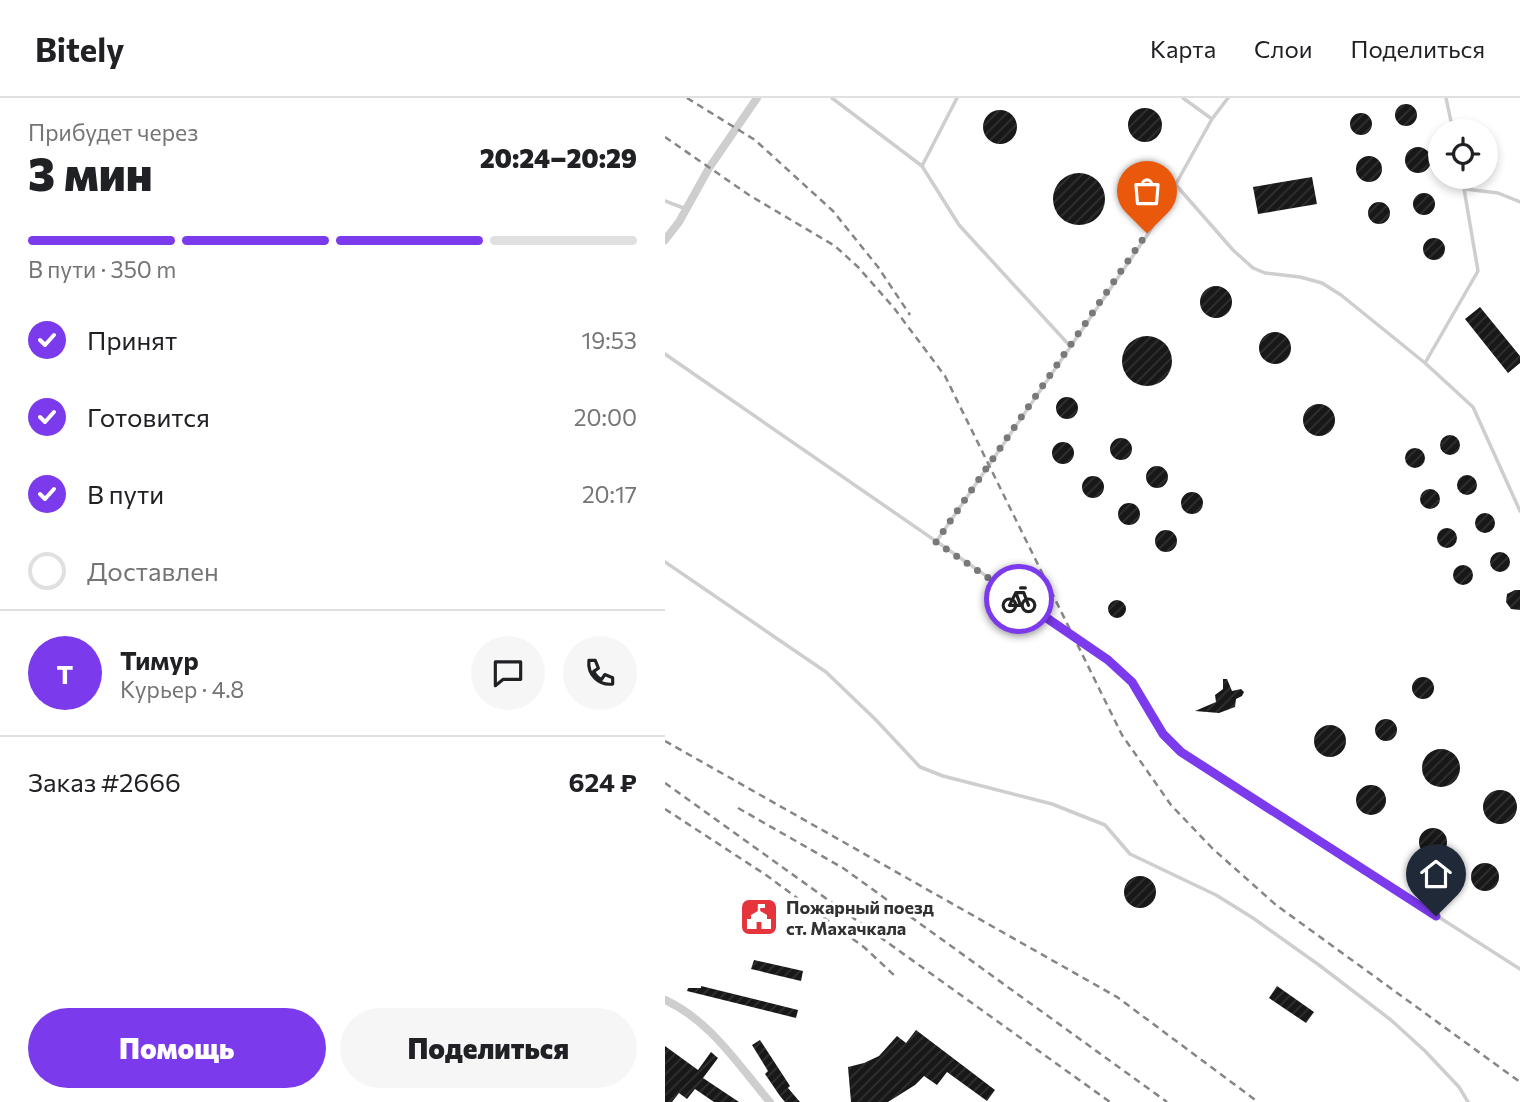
<!DOCTYPE html>
<html lang="ru">
<head>
<meta charset="utf-8">
<style>
  body { margin:0; font-family:Commissioner,sans-serif; background:#f6f6f6; color:#202124; height:100vh; display:flex; flex-direction:column; font-size:26px; white-space:nowrap }
  * { box-sizing:border-box; margin:0 }
  p { font-size:23px; color:#757577 }
  .icon { flex:none; width:38px; height:38px; fill:none; stroke:currentColor; stroke-width:2; stroke-linecap:round; stroke-linejoin:round }
  .map { position:relative; flex:1; overflow:hidden }
  .side { display:flex; flex-direction:column; background:#fff; width:665px }
  .side>* { flex:none }
  .fabs { position:absolute; left:763px; top:21px; display:grid; gap:14px }
  .fabs a { display:grid; place-items:center; width:70px; height:70px; border-radius:50%; background:#fff; box-shadow:0 4px 10px #0003; font-size:35px }
  .pin { position:absolute; display:grid; place-items:center; width:60px; height:60px; color:#fff; margin:-72px -30px; border-radius:50% 50% 50% 0; rotate:-45deg; box-shadow:0 0 7px #0007 }
  .pin .icon { rotate:45deg }
  .courier { position:absolute; display:grid; place-items:center; width:70px; height:70px; margin:-35px; border:5px solid #7c3aed; border-radius:50%; background:#fff; color:#222; box-shadow:0 2px 9px #0007 }
  .summary em { font-style:normal; font-weight:800 }
  .summary div { display:flex; flex-direction:column-reverse }
  .summary { display:flex; align-items:center; justify-content:space-between; height:119px; padding:0 28px }
  h1 { font-size:46px; font-weight:800; line-height:52px }
  .bar { display:grid; grid-template-columns:repeat(4,1fr); gap:10px 7px; align-content:center; height:84px; padding:0 28px }
  .bar i { height:9px; border-radius:5px; background:#e0e0e0 }
  .bar .selected { background:#7c3aed }
  .bar p { grid-column:span 4 }
  .line { display:flex; align-items:center; gap:18px; padding:0 28px; border-top:2px solid #e0e0e0 }
  .line div { flex:1 }
  .round { display:grid; place-items:center; flex:none; width:74px; height:74px; border-radius:37px; background:#f6f6f6 }
  ol { padding:0 28px; list-style:none }
  li { display:flex; align-items:center; gap:21px; height:77px }
  li p { margin-inline-start:auto }
  li .icon { padding:7px; border-radius:50%; background:#7c3aed; color:#fff; stroke-width:4 }
  li:last-child { color:#757577 }
  li i { width:38px; height:38px; border:4px solid #e0e0e0; border-radius:50% }
  .primary-button { display:flex; gap:14px; margin-top:auto; padding:14px 28px }
  .primary-button a { flex:1; height:80px; border-radius:42px; background:#7c3aed; color:#fff; font-size:28px; font-weight:800; line-height:80px; text-align:center }
  .primary-button a+a { background:#f6f6f6; color:#202124 }
  header { display:flex; align-items:center; gap:42px; box-sizing:border-box; height:98px; padding:0 35px; background:#fff; border-bottom:2px solid #e0e0e0 }
  header strong { font-size:33px }
  nav { display:flex; gap:38px; margin-inline-start:auto; font-size:24px }
  main { display:flex; flex:1; min-height:0 }
  .map>svg:first-child { display:block }
</style>
</head>
<body>
<header>
<strong>Bitely</strong>
<nav><a>Карта</a><a>Слои</a><a>Поделиться</a></nav>
</header>
<main>
<section class="side">
<div class="summary"><div><h1>3 мин</h1><p>Прибудет через</p></div><em>20:24–20:29</em></div>
<div class="bar"><i class="selected"></i><i class="selected"></i><i class="selected"></i><i></i><p>В пути · 350 m</p></div>
<ol>
<li><svg class="icon" aria-label="check" viewBox="0 0 24 24"><path d="M5 12l5 5 9-10"/></svg>Принят<p>19:53</p></li>
<li><svg class="icon" aria-label="check" viewBox="0 0 24 24"><path d="M5 12l5 5 9-10"/></svg>Готовится<p>20:00</p></li>
<li><svg class="icon" aria-label="check" viewBox="0 0 24 24"><path d="M5 12l5 5 9-10"/></svg>В пути<p>20:17</p></li>
<li><i></i>Доставлен</li>
</ol>
<div class="line" style="height:126px"><b class="round" style="background:#7c3aed;color:#fff">Т</b><div><b>Тимур</b><p>Курьер · 4.8</p></div><a class="round"><svg class="icon" aria-label="chat" viewBox="0 0 24 24"><path d="M4 5h16v11H9l-5 4z"/></svg></a><a class="round"><svg class="icon" aria-label="phone" viewBox="0 0 24 24"><path d="M5 4h4l2 5-3 2q2 4 5 5l2-3 5 2v4C11 20 4 13 5 4z"/></svg></a></div>
<div class="line" style="height:91px"><div>Заказ #2666</div><b>624 ₽</b></div>
<div class="primary-button"><a>Помощь</a><a>Поделиться</a></div>
</section>
<div class="map">
<svg width="855" height="1004" viewBox="0 0 855 1004">
  <defs>
    <pattern id="building-hatch" width="6" height="6" patternUnits="userSpaceOnUse" patternTransform="scale(1.75)"><rect width="6" height="6" fill="#181818"/><path d="M-1 1l2-2M0 6l6-6M5 7l2-2" fill="none" stroke="#313131"/></pattern>
  </defs>
  <rect width="100%" height="100%" fill="#fff"/>
  <path fill="url(#building-hatch)" d="M730 17a11 11 0 1 1 22 0a11 11 0 1 1-22 0Z
    M463 27a17 17 0 1 1 34 0a17 17 0 1 1-34 0Z
    M318 29a17 17 0 1 1 34 0a17 17 0 1 1-34 0Z
    M685 26a11 11 0 1 1 22 0a11 11 0 1 1-22 0Z
    M740 62a13 13 0 1 1 26 0a13 13 0 1 1-26 0Z
    M691 71a13 13 0 1 1 26 0a13 13 0 1 1-26 0Z
    M388 101a26 26 0 1 1 52 0a26 26 0 1 1-52 0Z
    M647,79L652,106L593,116L588,89Z
    M748 106a11 11 0 1 1 22 0a11 11 0 1 1-22 0Z
    M703 115a11 11 0 1 1 22 0a11 11 0 1 1-22 0Z
    M758 151a11 11 0 1 1 22 0a11 11 0 1 1-22 0Z
    M535 204a16 16 0 1 1 32 0a16 16 0 1 1-32 0Z
    M815,209L855,258V265L843,275L800,221Z
    M594 250a16 16 0 1 1 32 0a16 16 0 1 1-32 0Z
    M457 263a25 25 0 1 1 50 0a25 25 0 1 1-50 0Z
    M391 310a11 11 0 1 1 22 0a11 11 0 1 1-22 0Z
    M638 322a16 16 0 1 1 32 0a16 16 0 1 1-32 0Z
    M775 347a10 10 0 1 1 20 0a10 10 0 1 1-20 0Z
    M445 351a11 11 0 1 1 22 0a11 11 0 1 1-22 0Z
    M387 355a11 11 0 1 1 22 0a11 11 0 1 1-22 0Z
    M740 360a10 10 0 1 1 20 0a10 10 0 1 1-20 0Z
    M481 379a11 11 0 1 1 22 0a11 11 0 1 1-22 0Z
    M792 387a10 10 0 1 1 20 0a10 10 0 1 1-20 0Z
    M417 389a11 11 0 1 1 22 0a11 11 0 1 1-22 0Z
    M755 401a10 10 0 1 1 20 0a10 10 0 1 1-20 0Z
    M516 405a11 11 0 1 1 22 0a11 11 0 1 1-22 0Z
    M453 416a11 11 0 1 1 22 0a11 11 0 1 1-22 0Z
    M810 425a10 10 0 1 1 20 0a10 10 0 1 1-20 0Z
    M772 440a10 10 0 1 1 20 0a10 10 0 1 1-20 0Z
    M490 443a11 11 0 1 1 22 0a11 11 0 1 1-22 0Z
    M825 464a10 10 0 1 1 20 0a10 10 0 1 1-20 0Z
    M788 477a10 10 0 1 1 20 0a10 10 0 1 1-20 0Z
    M850,492H855V512L846,511L841,504L842,496Z
    M443 511a9 9 0 1 1 18 0a9 9 0 1 1-18 0Z
    M747 590a11 11 0 1 1 22 0a11 11 0 1 1-22 0Z
    M558,581H562L567,593L576,591L579,594L577,598L571,601L570,609L554,615L530,613L551,604L550,597L558,591Z
    M710 632a11 11 0 1 1 22 0a11 11 0 1 1-22 0Z
    M649 643a16 16 0 1 1 32 0a16 16 0 1 1-32 0Z
    M757 670a19 19 0 1 1 38 0a19 19 0 1 1-38 0Z
    M691 702a15 15 0 1 1 30 0a15 15 0 1 1-30 0Z
    M818 709a17 17 0 1 1 34 0a17 17 0 1 1-34 0Z
    M754 744a14 14 0 1 1 28 0a14 14 0 1 1-28 0Z
    M806 779a14 14 0 1 1 28 0a14 14 0 1 1-28 0Z
    M459 794a16 16 0 1 1 32 0a16 16 0 1 1-32 0Z
    M89,862L138,873L136,883L86,871Z
    M36,888L133,912L131,920L22,893L23,890H36Z
    M612,888L649,914L641,925L604,900Z
    M251,932L330,992L322,1003L282,974L272,987L259,978L250,987L223,1004H186L183,969L199,965L214,958L232,938L241,945Z
    M95,942L125,988L123,990L135,1004H120L115,998L100,976L103,973L87,947Z
    M0,948L33,972L46,954L53,960L38,980L74,1004H49L30,991L22,1001L14,995L7,1004H0Z"/>
  <g fill="none" stroke-linecap="round" stroke-linejoin="round">
    <path stroke="#cecece" stroke-width="3.5" d="M167,0L257,68L294,127L405,248
      M518,0L547,21
      M781,0L788,33
      M257,68L292,0
      M511,87L568,152L588,170L600,175L635,179L657,185L676,197L760,265L808,309L855,413
      M800,91L833,95L855,104
      M0,103L21,111
      M0,256L443,562L467,584L498,636L516,654L855,871
      M760,265L813,173L797,79
      M271,444L483,136L547,21L563,0
      M0,464L161,574L211,622L255,669L278,678L387,706L440,727L465,756L551,797L588,820L654,867L726,922L760,953L794,989L803,1004"/>
    <path stroke="#cecece" stroke-width="8" d="M0,142L14,124L44,70L92,0
      M0,902C46,923 73,967 105,1004"/>
    <path stroke="#868686" stroke-width="2.5" stroke-dasharray="7 5" stroke-linecap="butt" d="M22,0L90,42L168,113L213,169L245,217
      M0,39L84,97L170,148L193,169L229,210L280,278L457,637L506,707L547,750L611,807L855,984
      M0,643L452,899L593,1004
      M0,685L445,1004
      M73,710L178,770L502,1004
      M0,711L101,777L200,850L230,878"/>
  </g>
  <g fill="none" stroke-linecap="round" stroke-linejoin="round">
    <path stroke="#797979" stroke-width="7" stroke-dasharray="0 12.6" d="M354,501L271,444L482,135"/>
    <path stroke="#7c3aed" stroke-width="9" d="M354,501L443,562L467,584L498,636L516,654L771,818"/>
  </g>
  <defs>
    <symbol id="civic-square" viewBox="-11 -11 22 22"><rect x="-9" y="-9" width="18" height="18" rx="4" fill="#e6343c" stroke="#fff"/><path d="M-.6-6.5H3V-4.5H.6V-3L4-1V1h2V6H-6V1h2V-1L-.6-3ZM-1.2 2.5V6h2.4V2.5Z" fill="#fff"/></symbol>
  </defs>
  <g fill-rule="evenodd">
    <use href="#civic-square" x="72" y="797" width="44" height="44"/>
  </g>
  <g text-anchor="middle" dominant-baseline="central" stroke-width="7" stroke-linejoin="round" paint-order="stroke">
    <g font-size="18" font-weight="bold" fill="#313131" stroke="#fff" text-anchor="start">
      <text x="121" y="809">Пожарный поезд<tspan x="121" dy="21">ст. Махачкала</tspan></text>
    </g>
  </g>
</svg>
<div class="fabs">
<a><svg class="icon" aria-label="locate" viewBox="0 0 24 24"><circle cx="12" cy="12" r="6"/><path d="M12 2v4M12 18v4M2 12h4M18 12h4"/></svg></a>
</div>
<div class="pin" style="left:482px;top:135px;background:#ea580c"><svg class="icon" aria-label="bag" viewBox="0 0 24 24"><path d="M5 8h14l-1 12H6zM9 8a3 3 0 0 1 6 0"/></svg></div>
<div class="pin" style="left:771px;top:818px;background:#1f2937"><svg class="icon" aria-label="home" viewBox="0 0 24 24"><path d="M3 11l9-7 9 7M6 9v11h12V9"/></svg></div>
<div class="courier" style="left:354px;top:501px"><svg class="icon" aria-label="bike" viewBox="0 0 24 24"><circle cx="6" cy="16" r="4"/><circle cx="18" cy="16" r="4"/><path d="M6 16l4-8h5l3 8M10 8l3 8H6M13 5h3"/></svg></div>
</div>
</main>
</body>
</html>
